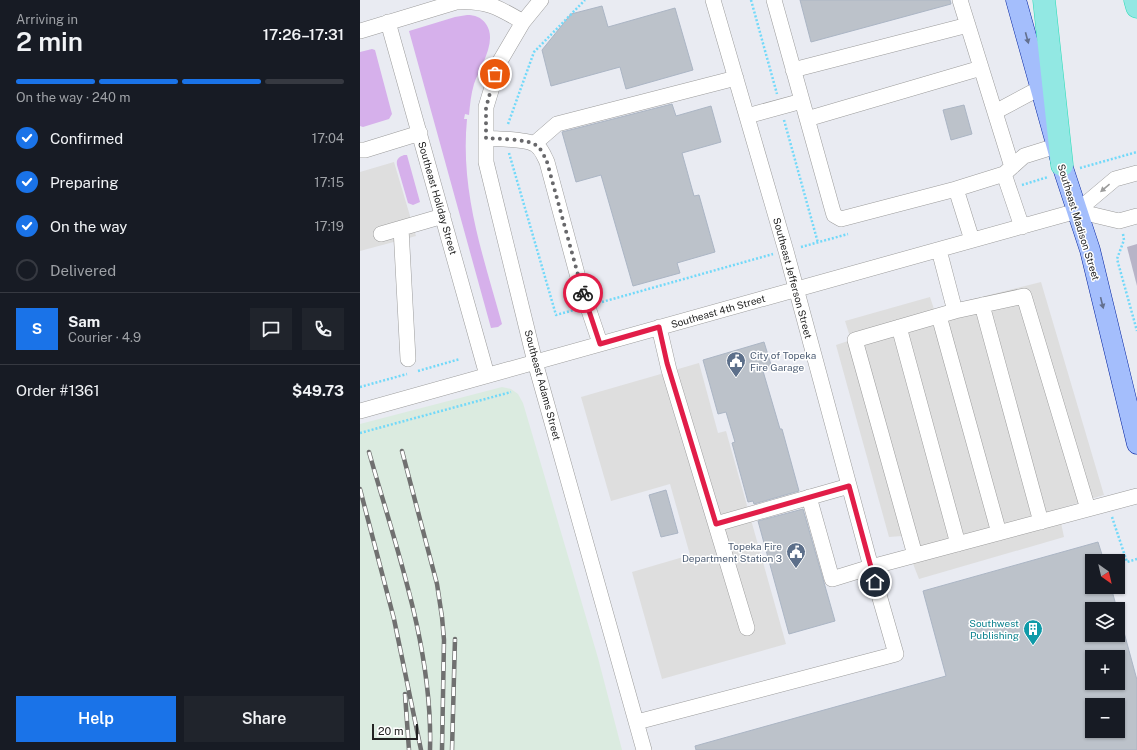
<!DOCTYPE html>
<html lang="en">
<head>
<meta charset="utf-8">
<style>
  body { margin:0; font-family:"Public Sans",sans-serif; background:#20242c; color:#f1f3f6; height:100vh; display:flex; flex-direction:column; font-size:15px; white-space:nowrap }
  * { box-sizing:border-box; margin:0 }
  p { font-size:13px; color:#9ea1a6 }
  .icon { flex:none; width:22px; height:22px; fill:none; stroke:currentColor; stroke-width:2; stroke-linecap:round; stroke-linejoin:round }
  .map { position:relative; flex:1; overflow:hidden }
  .drawer { display:flex; flex-direction:column; background:#171b24; width:360px }
  .drawer>* { flex:none }
  .needle { width:26px; rotate:146deg }
  .tools { position:absolute; left:725px; top:554px; display:grid; gap:8px }
  .tools a { display:grid; place-items:center; width:40px; height:40px; border-radius:0px; background:#171b24; box-shadow:0 1px 3px #0004; font-size:20px }
  .scale { position:absolute; left:12px; bottom:10px; width:46px; box-sizing:border-box; padding-left:4px; border:2px solid #222; border-top:0; font-size:11px; line-height:14px; white-space:nowrap; color:#222; -webkit-text-stroke:3px #fff; paint-order:stroke }
  .pin { position:absolute; display:grid; place-items:center; width:34px; height:34px; color:#fff; margin:-17px; border:2px solid #fff; border-radius:50%; box-shadow:0 1px 4px #0007 }
  .courier { position:absolute; display:grid; place-items:center; width:40px; height:40px; margin:-20px; border:3px solid #e11d48; border-radius:50%; background:#fff; color:#222; box-shadow:0 1px 5px #0007 }
  .head em { font-style:normal; font-weight:600 }
  .head div { display:flex; flex-direction:column-reverse }
  .head { display:flex; align-items:center; justify-content:space-between; height:68px; padding:0 16px }
  h1 { font-size:26px; font-weight:600; line-height:30px }
  .bar { display:grid; grid-template-columns:repeat(4,1fr); gap:6px 4px; align-content:center; height:48px; padding:0 16px }
  .bar i { height:5px; border-radius:3px; background:#363941 }
  .bar .selected { background:#1a73e8 }
  .bar p { grid-column:span 4 }
  .line { display:flex; align-items:center; gap:10px; padding:0 16px; border-top:1px solid #363941 }
  .line div { flex:1 }
  .round { display:grid; place-items:center; flex:none; width:42px; height:42px; border-radius:0px; background:#20242c }
  ol { padding:0 16px; list-style:none }
  li { display:flex; align-items:center; gap:12px; height:44px }
  li p { margin-inline-start:auto }
  li .icon { padding:4px; border-radius:50%; background:#1a73e8; color:#fff; stroke-width:4 }
  li:last-child { color:#9ea1a6 }
  li i { width:22px; height:22px; border:2px solid #363941; border-radius:50% }
  .cta { display:flex; gap:8px; margin-top:auto; padding:8px 16px }
  .cta a { flex:1; height:46px; border-radius:0px; background:#1a73e8; color:#fff; font-size:16px; font-weight:600; line-height:46px; text-align:center }
  .cta a+a { background:#20242c; color:#f1f3f6 }
  main { display:flex; flex:1; min-height:0 }
  .map>svg:first-child { display:block }
</style>
</head>
<body>
<main>
<section class="drawer">
<div class="head"><div><h1>2 min</h1><p>Arriving in</p></div><em>17:26–17:31</em></div>
<div class="bar"><i class="selected"></i><i class="selected"></i><i class="selected"></i><i></i><p>On the way · 240 m</p></div>
<ol>
<li><svg class="icon" aria-label="check" viewBox="0 0 24 24"><path d="M5 12l5 5 9-10"/></svg>Confirmed<p>17:04</p></li>
<li><svg class="icon" aria-label="check" viewBox="0 0 24 24"><path d="M5 12l5 5 9-10"/></svg>Preparing<p>17:15</p></li>
<li><svg class="icon" aria-label="check" viewBox="0 0 24 24"><path d="M5 12l5 5 9-10"/></svg>On the way<p>17:19</p></li>
<li><i></i>Delivered</li>
</ol>
<div class="line" style="height:72px"><b class="round" style="background:#1a73e8;color:#fff">S</b><div><b>Sam</b><p>Courier · 4.9</p></div><a class="round"><svg class="icon" aria-label="chat" viewBox="0 0 24 24"><path d="M4 5h16v11H9l-5 4z"/></svg></a><a class="round"><svg class="icon" aria-label="phone" viewBox="0 0 24 24"><path d="M5 4h4l2 5-3 2q2 4 5 5l2-3 5 2v4C11 20 4 13 5 4z"/></svg></a></div>
<div class="line" style="height:52px"><div>Order #1361</div><b>$49.73</b></div>
<div class="cta"><a>Help</a><a>Share</a></div>
</section>
<div class="map">
<svg width="777" height="750" viewBox="0 0 777 750">
  <rect width="100%" height="100%" fill="#e9ebf2"/>
  <path fill="#dbebe0" d="M142,387L151,389L158,394L163,403L238,658L262,750H0V424Z"/>
  <path fill="#b7b4c7" d="M777,244V286L767,247Z"/>
  <path fill="#d6b0eb" d="M107,15C115,15 121,17 126,24C138,41 120,67 114,84C111,94 110,104 109,115L105,114L104,119H107C100,192 123,255 142,324L138,327L131,328L49,31L95,17Z
    M12,49L15,50L32,114L29,119L3,127L0,126V52Z
    M44,155H47L60,202L53,205L48,203L37,165C36,159 39,157 44,155Z"/>
  <path fill="#dedede" d="M34,162L56,236L0,251V172Z
    M681,282L744,495L698,509L704,537L559,579L542,536L529,537L476,345L491,340L485,321L570,297L574,309Z
    M339,363L358,433L366,431L426,644L302,679L272,572L330,555L310,484L251,501L221,397Z"/>
  <path fill="#bcc2ca" stroke="#abb5c4" fill-rule="evenodd" d="M440,0H590L591,4L451,42Z
    M242,6L248,27L315,8L333,70L266,89L260,67L191,86L182,50L211,14Z
    M312,104L316,116L351,106L361,142L322,153L334,196L339,195L355,252L317,263L320,273L273,286L241,175L216,182L202,132Z
    M604,105L612,134L591,140L583,110Z
    M404,342L412,368L403,371L420,429H422L439,491L394,504L393,501L388,502L372,443L375,442L366,412L358,414L343,360Z
    M306,490L318,533L301,537L289,495Z
    M443,509L475,621L429,634L398,521Z
    M738,542L744,561H732V587H751L757,609H732V635H758V625H762L777,680V750H336L335,746L586,676L563,591ZM732,657H758V683H732ZM732,705H758V731H732Z"/>
  <g fill="none" stroke-linecap="round" stroke-linejoin="round">
    <defs>
      <path id="minor" d="M181,0L163,22L140,61L126,107V162L175,362L284,750
        M414,0L472,208L474,215L481,219L596,189L644,174L664,156L696,146
        M600,0L652,167
        M28,22L127,375
        M0,31L96,2C126,0 138,7 163,22
        M433,70L608,25
        M635,112L680,88
        M387,116L442,101
        M447,119L621,68
        M126,138C137,139 165,139 174,144C181,147 184,156 187,162L219,281L240,343
        M174,144L197,124L376,78
        M0,150H5L60,133
        M644,174L662,227
        M596,189L612,240
        M717,211L759,221L777,216
        M41,228L48,359
        M21,234L83,216
        M579,250L595,311L664,296L728,509
        M622,305L681,522
        M579,316L639,533
        M299,327L309,370L387,628
        M539,327L598,544
        M0,411L717,211L755,179L777,173
        M449,497L472,579L511,567L777,496
        M356,524L489,486
        M555,555L495,340L595,311
        M277,722L536,654L511,567L426,251L353,0"/>
      <path id="major" d="M656,0L702,165L730,250L777,444"/>
      <path id="highway" d="M684,0L702,165
        M775,0L777,7"/>
    </defs>
    <use href="#minor" stroke="#9c9c9c" stroke-width="16"/>
    <use href="#major" stroke="#01209f" stroke-width="21"/>
    <use href="#highway" stroke="#2bdbb7" stroke-width="23"/>
    <path stroke="#72d9f9" stroke-width="2.5" stroke-dasharray="2 2" stroke-linecap="butt" d="M391,0L417,94
      M424,120L458,243
      M148,124L174,52L225,0
      M149,153L196,315L214,310
      M720,168L777,152
      M662,185L688,177
      M763,234L764,240L757,259L777,331
      M441,247L488,234
      M242,302L413,254
      M58,371L100,359
      M0,387L47,374
      M0,433L151,392
      M752,517L767,562L777,559"/>
    <use href="#minor" stroke="#fff" stroke-width="15"/>
    <use href="#major" stroke="#a4befc" stroke-width="20"/>
    <use href="#highway" stroke="#92e8e3" stroke-width="22"/>
    <defs>
      <path id="rail" d="M42,451L77,584L82,617L84,640L82,750
        M9,452C36,548 73,648 70,750
        M0,489L34,619L61,750
        M45,694L49,750
        M92,750L95,639"/>
    </defs>
    <use href="#rail" stroke="#707070" stroke-width="4.5"/>
    <use href="#rail" stroke="#fff" stroke-width="3" stroke-dasharray="9" stroke-linecap="butt"/>
  </g>
  <defs><path id="oneway-solid" d="M-6-.8H1V-3.2L6.5 0L1 3.2V.8H-6Z"/></defs>
  <g fill="#63708f">
    <use href="#oneway-solid" transform="translate(667 38) rotate(75)"/>
    <use href="#oneway-solid" transform="translate(742 303) rotate(76)"/>
  </g>
  <use fill="#9c9c9c" href="#oneway-solid" transform="translate(745 188) rotate(140)"/>
  <g fill="none" stroke-linecap="round" stroke-linejoin="round">
    <path stroke="#68686b" stroke-width="4" stroke-dasharray="0 7.2" d="M135,74L126,108V138C137,139 165,139 174,144C181,147 184,156 187,162L223,293"/>
    <path stroke="#e11d48" stroke-width="5" d="M223,293L240,344L299,327L307,363L356,524L489,486L515,582"/>
  </g>
  <defs>
    <symbol id="civic-pin" viewBox="-11 -11 22 30"><path d="M0 17L-7.5 6A9.5 9.5 0 1 1 7.5 6Z" fill="#5c6f8a" stroke="#fff"/><path d="M-.6-6.5H3V-4.5H.6V-3L4-1V1h2V6H-6V1h2V-1L-.6-3ZM-1.2 2.5V6h2.4V2.5Z" fill="#fff"/></symbol>
    <symbol id="building-pin" viewBox="-11 -11 22 30"><path d="M0 17L-7.5 6A9.5 9.5 0 1 1 7.5 6Z" fill="#0f9aa8" stroke="#fff"/><path d="M-4-6H4V6H1V3H-1V6H-4ZM-2.5-4.3h1.7v1.8h-1.7ZM.8-4.3h1.7v1.8H.8ZM-2.5-1h1.7V.8h-1.7ZM.8-1h1.7V.8H.8Z" fill="#fff"/></symbol>
  </defs>
  <g fill-rule="evenodd">
    <use href="#civic-pin" x="365" y="350" width="22" height="30"/>
    <use href="#civic-pin" x="425" y="541" width="22" height="30"/>
    <use href="#building-pin" x="662" y="618" width="22" height="30"/>
  </g>
  <g text-anchor="middle" dominant-baseline="central" stroke-width="3" stroke-linejoin="round" paint-order="stroke">
    <g font-size="10" fill="#222" stroke="#fff">
      <text transform="translate(78 198) rotate(74)">Southeast Holiday Street</text>
      <text transform="translate(719 222) rotate(73)">Southeast Madison Street</text>
      <text transform="translate(433 278) rotate(75)">Southeast Jefferson Street</text>
      <text transform="translate(358 311) rotate(-16)">Southeast 4th Street</text>
      <text transform="translate(183 385) rotate(75)">Southeast Adams Street</text>
    </g>
    <g font-size="10" fill="#4e5e75" stroke="#fff" text-anchor="start">
      <text x="390" y="355">City of Topeka<tspan x="390" dy="12">Fire Garage</tspan></text>
      <text x="422" y="546" text-anchor="end">Topeka Fire<tspan x="422" dy="12">Department Station 3</tspan></text>
    </g>
    <g font-size="10" fill="#0d838f" stroke="#fff" text-anchor="end">
      <text x="659" y="623">Southwest<tspan x="659" dy="12">Publishing</tspan></text>
    </g>
  </g>
</svg>
<div class="tools">
<a><svg class="needle" viewBox="-14 -14 28 28"><path d="M0-13l5 13h-10z" fill="#e53935"/><path d="M0 13l5-13h-10z" fill="#9ea1a6"/></svg></a>
<a><svg class="icon" aria-label="layers" viewBox="0 0 24 24"><path d="M12 4l9 5-9 5-9-5zM3 14l9 5 9-5"/></svg></a>
<a>+</a>
<a>−</a>
</div>
<div class="scale">20 m</div>
<div class="pin" style="left:135px;top:74px;background:#ea580c"><svg class="icon" aria-label="bag" viewBox="0 0 24 24"><path d="M5 8h14l-1 12H6zM9 8a3 3 0 0 1 6 0"/></svg></div>
<div class="pin" style="left:515px;top:582px;background:#1f2937"><svg class="icon" aria-label="home" viewBox="0 0 24 24"><path d="M3 11l9-7 9 7M6 9v11h12V9"/></svg></div>
<div class="courier" style="left:223px;top:293px"><svg class="icon" aria-label="bike" viewBox="0 0 24 24"><circle cx="6" cy="16" r="4"/><circle cx="18" cy="16" r="4"/><path d="M6 16l4-8h5l3 8M10 8l3 8H6M13 5h3"/></svg></div>
</div>
</main>
</body>
</html>
